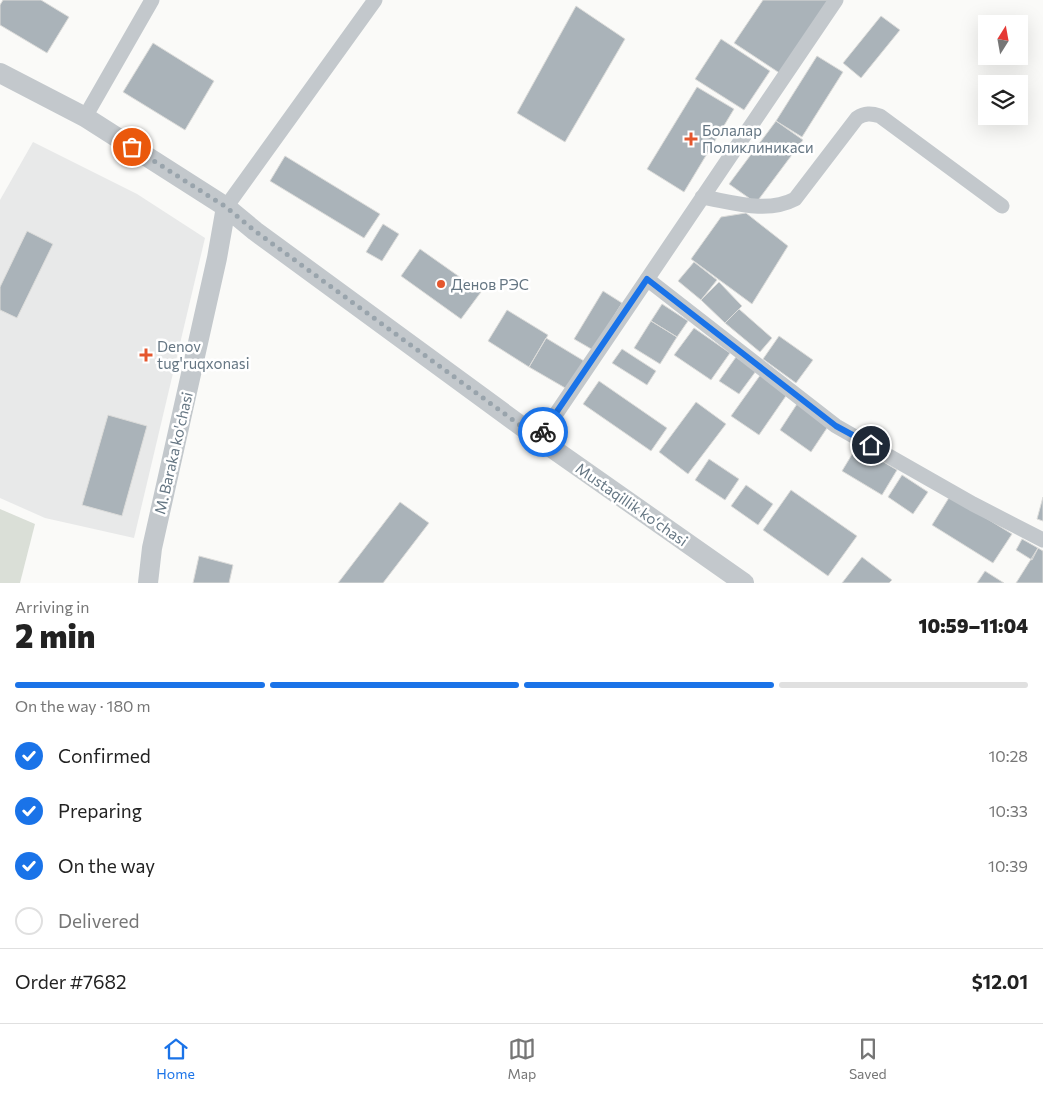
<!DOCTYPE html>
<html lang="en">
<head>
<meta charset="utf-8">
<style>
  body { margin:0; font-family:Commissioner,sans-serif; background:#f6f6f6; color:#222; height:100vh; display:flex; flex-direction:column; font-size:19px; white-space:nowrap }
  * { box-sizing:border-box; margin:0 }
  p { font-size:16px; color:#767676 }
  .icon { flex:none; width:28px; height:28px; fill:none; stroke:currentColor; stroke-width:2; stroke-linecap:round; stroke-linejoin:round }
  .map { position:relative; height:583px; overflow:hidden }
  .details { display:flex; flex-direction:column; background:#fff; flex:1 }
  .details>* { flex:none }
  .needle { width:32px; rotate:11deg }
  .fabs { position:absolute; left:978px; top:15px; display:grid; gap:10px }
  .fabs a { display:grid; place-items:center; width:50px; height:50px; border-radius:0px; background:#fff; box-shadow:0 5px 20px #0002; font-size:25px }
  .pin { position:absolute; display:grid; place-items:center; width:42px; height:42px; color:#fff; margin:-21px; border:2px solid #fff; border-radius:50%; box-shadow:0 1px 5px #0007 }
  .courier { position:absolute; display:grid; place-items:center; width:50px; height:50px; margin:-25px; border:4px solid #1a73e8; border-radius:50%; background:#fff; color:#222; box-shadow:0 1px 6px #0007 }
  .head em { font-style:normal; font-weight:800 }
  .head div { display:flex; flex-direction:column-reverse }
  .head { display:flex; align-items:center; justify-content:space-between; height:85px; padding:0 15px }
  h1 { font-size:32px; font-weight:800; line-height:38px }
  .bar { display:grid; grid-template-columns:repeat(4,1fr); gap:8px 5px; align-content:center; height:60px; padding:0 15px }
  .bar i { height:6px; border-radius:4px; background:#e0e0e0 }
  .bar .current { background:#1a73e8 }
  .bar p { grid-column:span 4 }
  .line { display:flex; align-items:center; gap:12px; padding:0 15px; border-top:1px solid #e0e0e0 }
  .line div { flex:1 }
  ol { padding:0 15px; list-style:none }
  li { display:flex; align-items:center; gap:15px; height:55px }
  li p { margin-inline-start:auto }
  li .icon { padding:5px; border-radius:50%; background:#1a73e8; color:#fff; stroke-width:4 }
  li:last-child { color:#767676 }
  li i { width:28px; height:28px; border:2px solid #e0e0e0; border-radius:50% }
  .tab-bar { display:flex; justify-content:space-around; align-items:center; height:70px; border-top:1px solid #e0e0e0; background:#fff; font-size:14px; color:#767676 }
  .tab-bar a { display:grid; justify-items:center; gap:2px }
  .tab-bar .current { color:#1a73e8 }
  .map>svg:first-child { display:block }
</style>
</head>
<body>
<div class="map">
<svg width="1043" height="583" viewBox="0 0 1043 583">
  <rect width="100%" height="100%" fill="#fafaf8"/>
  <path fill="#e8e9e9" d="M33,142L137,194L205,238L134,538L45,518L0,498V200Z"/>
  <path fill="#dadfd7" d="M0,509L35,524L20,583H0Z"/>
  <path fill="#aab3b9" stroke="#dcdcda" d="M3,0H41L69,17L47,53L0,25V5Z
    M763,0H829L781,74L734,43Z
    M576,6L625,39L565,142L517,113Z
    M881,16L900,30L861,78L843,63Z
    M721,39L770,71L744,110L695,79Z
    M153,43L214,81L185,130L123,92Z
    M817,56L843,72L802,137L776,121Z
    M697,87L734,109L684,192L647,169Z
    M776,121L803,140L756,203L729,184Z
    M285,156L380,214L364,238L270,181Z
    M746,213L788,246L752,304L691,259L721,217Z
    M383,224L399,234L382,261L366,252Z
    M27,231L53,244L17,318L0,310V287Z
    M420,249L481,292L461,319L401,276Z
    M694,262L717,280L701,300L678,281Z
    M719,282L742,306L725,323L701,300Z
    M603,291L622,303L593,350L574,339Z
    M662,304L688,321L677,337L651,321Z
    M739,309L772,338L760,352L725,323Z
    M507,310L548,335L529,367L488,341Z
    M651,321L677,337L660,364L634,348Z
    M694,328L730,353L711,380L674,355Z
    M779,336L813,360L796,383L763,359Z
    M546,338L584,361L567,389L529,367Z
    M622,349L656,371L647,385L612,363Z
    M736,357L756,371L739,394L719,381Z
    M761,374L788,393L759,435L731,416Z
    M599,381L667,428L651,451L583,404Z
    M696,402L726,424L688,474L659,452Z
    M797,404L829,425L811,452L780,430Z
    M108,415L147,426L122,516L82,505Z
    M857,446L897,470L882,495L842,471Z
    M709,459L739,479L725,500L695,480Z
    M902,475L928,492L913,514L888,497Z
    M746,485L773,504L758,525L731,506Z
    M791,490L857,536L828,576L763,530Z
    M950,496L1012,534L993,563L932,525Z
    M1043,497V521L1037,519Z
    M400,502L429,523L383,583H338Z
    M1022,539L1038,548L1032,560L1016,550Z
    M1038,548L1043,551V583H1016Z
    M199,556L233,565L229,583H193Z
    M862,557L892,580L889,583H842Z
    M985,571L1004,583H977Z"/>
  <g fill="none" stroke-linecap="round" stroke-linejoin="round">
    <path stroke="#c3c8cc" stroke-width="15" d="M85,117L152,0
      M702,197C732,202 767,214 795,199L857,118C865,113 871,113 880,116L1002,206
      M226,207L375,0
      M647,279L836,426L973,504L1043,540
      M539,439L836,0"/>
    <path stroke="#c3c8cc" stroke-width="20" d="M0,73L85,117L226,207L255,231L539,439L744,583
      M148,583L152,548L217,258L226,207"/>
  </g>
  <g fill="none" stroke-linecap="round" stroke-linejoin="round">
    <path stroke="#99a4ac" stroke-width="5" stroke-dasharray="0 9" d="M132,147L226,207L255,231L539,439L543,432"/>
    <path stroke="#1a73e8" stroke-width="6" d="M543,432L647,279L836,426L871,445"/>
  </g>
  <g fill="#e4572e" stroke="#fff" stroke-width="2">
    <path d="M688.5 131.5h5v5h5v5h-5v5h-5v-5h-5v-5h5z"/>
    <circle cx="441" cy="284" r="5"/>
    <path d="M143.5 347.5h5v5h5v5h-5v5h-5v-5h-5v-5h5z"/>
  </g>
  <g text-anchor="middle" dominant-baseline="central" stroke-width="5" stroke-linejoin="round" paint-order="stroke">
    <g font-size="15" fill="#657683" stroke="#fff" text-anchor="start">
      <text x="702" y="130">Болалар<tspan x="702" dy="17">Поликлиникаси</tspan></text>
      <text x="451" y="284">Денов РЭС</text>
      <text x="157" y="346">Denov<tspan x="157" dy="17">tug'ruqxonasi</tspan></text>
    </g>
    <g font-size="15" fill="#657683" stroke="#fff">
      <text transform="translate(173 453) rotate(-77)">M. Baraka ko'chasi</text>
      <text transform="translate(632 504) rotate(35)">Mustaqillik ko‘chasi</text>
    </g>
  </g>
</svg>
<div class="fabs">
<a><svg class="needle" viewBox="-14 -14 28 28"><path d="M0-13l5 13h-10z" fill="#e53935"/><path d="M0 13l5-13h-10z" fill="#767676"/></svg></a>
<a><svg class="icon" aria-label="layers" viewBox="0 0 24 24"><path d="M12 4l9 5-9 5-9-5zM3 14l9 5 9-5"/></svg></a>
</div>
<div class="pin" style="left:132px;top:147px;background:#ea580c"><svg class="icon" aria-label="bag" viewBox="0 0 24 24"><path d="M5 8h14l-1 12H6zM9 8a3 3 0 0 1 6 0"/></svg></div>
<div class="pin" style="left:871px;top:445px;background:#1f2937"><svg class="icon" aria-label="home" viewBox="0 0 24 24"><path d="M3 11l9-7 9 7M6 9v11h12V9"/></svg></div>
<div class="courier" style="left:543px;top:432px"><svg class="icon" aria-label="bike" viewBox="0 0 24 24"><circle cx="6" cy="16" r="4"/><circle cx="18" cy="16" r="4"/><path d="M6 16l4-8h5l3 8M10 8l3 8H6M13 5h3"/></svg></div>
</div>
<section class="details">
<div class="head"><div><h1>2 min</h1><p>Arriving in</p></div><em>10:59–11:04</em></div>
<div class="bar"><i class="current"></i><i class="current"></i><i class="current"></i><i></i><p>On the way · 180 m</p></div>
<ol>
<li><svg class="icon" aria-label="check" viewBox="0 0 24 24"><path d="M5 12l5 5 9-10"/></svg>Confirmed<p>10:28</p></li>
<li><svg class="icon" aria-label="check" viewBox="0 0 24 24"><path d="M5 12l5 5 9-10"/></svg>Preparing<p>10:33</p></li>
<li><svg class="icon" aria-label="check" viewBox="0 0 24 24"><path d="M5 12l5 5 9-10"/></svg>On the way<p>10:39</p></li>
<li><i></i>Delivered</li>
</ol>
<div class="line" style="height:65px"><div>Order #7682</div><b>$12.01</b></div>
</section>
<nav class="tab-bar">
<a class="current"><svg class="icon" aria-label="home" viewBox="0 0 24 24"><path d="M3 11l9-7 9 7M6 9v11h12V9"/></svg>Home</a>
<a><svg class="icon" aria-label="map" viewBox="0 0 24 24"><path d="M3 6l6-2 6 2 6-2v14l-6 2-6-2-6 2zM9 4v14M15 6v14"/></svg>Map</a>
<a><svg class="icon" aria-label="saved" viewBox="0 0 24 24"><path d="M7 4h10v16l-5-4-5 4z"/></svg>Saved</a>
</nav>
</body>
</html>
